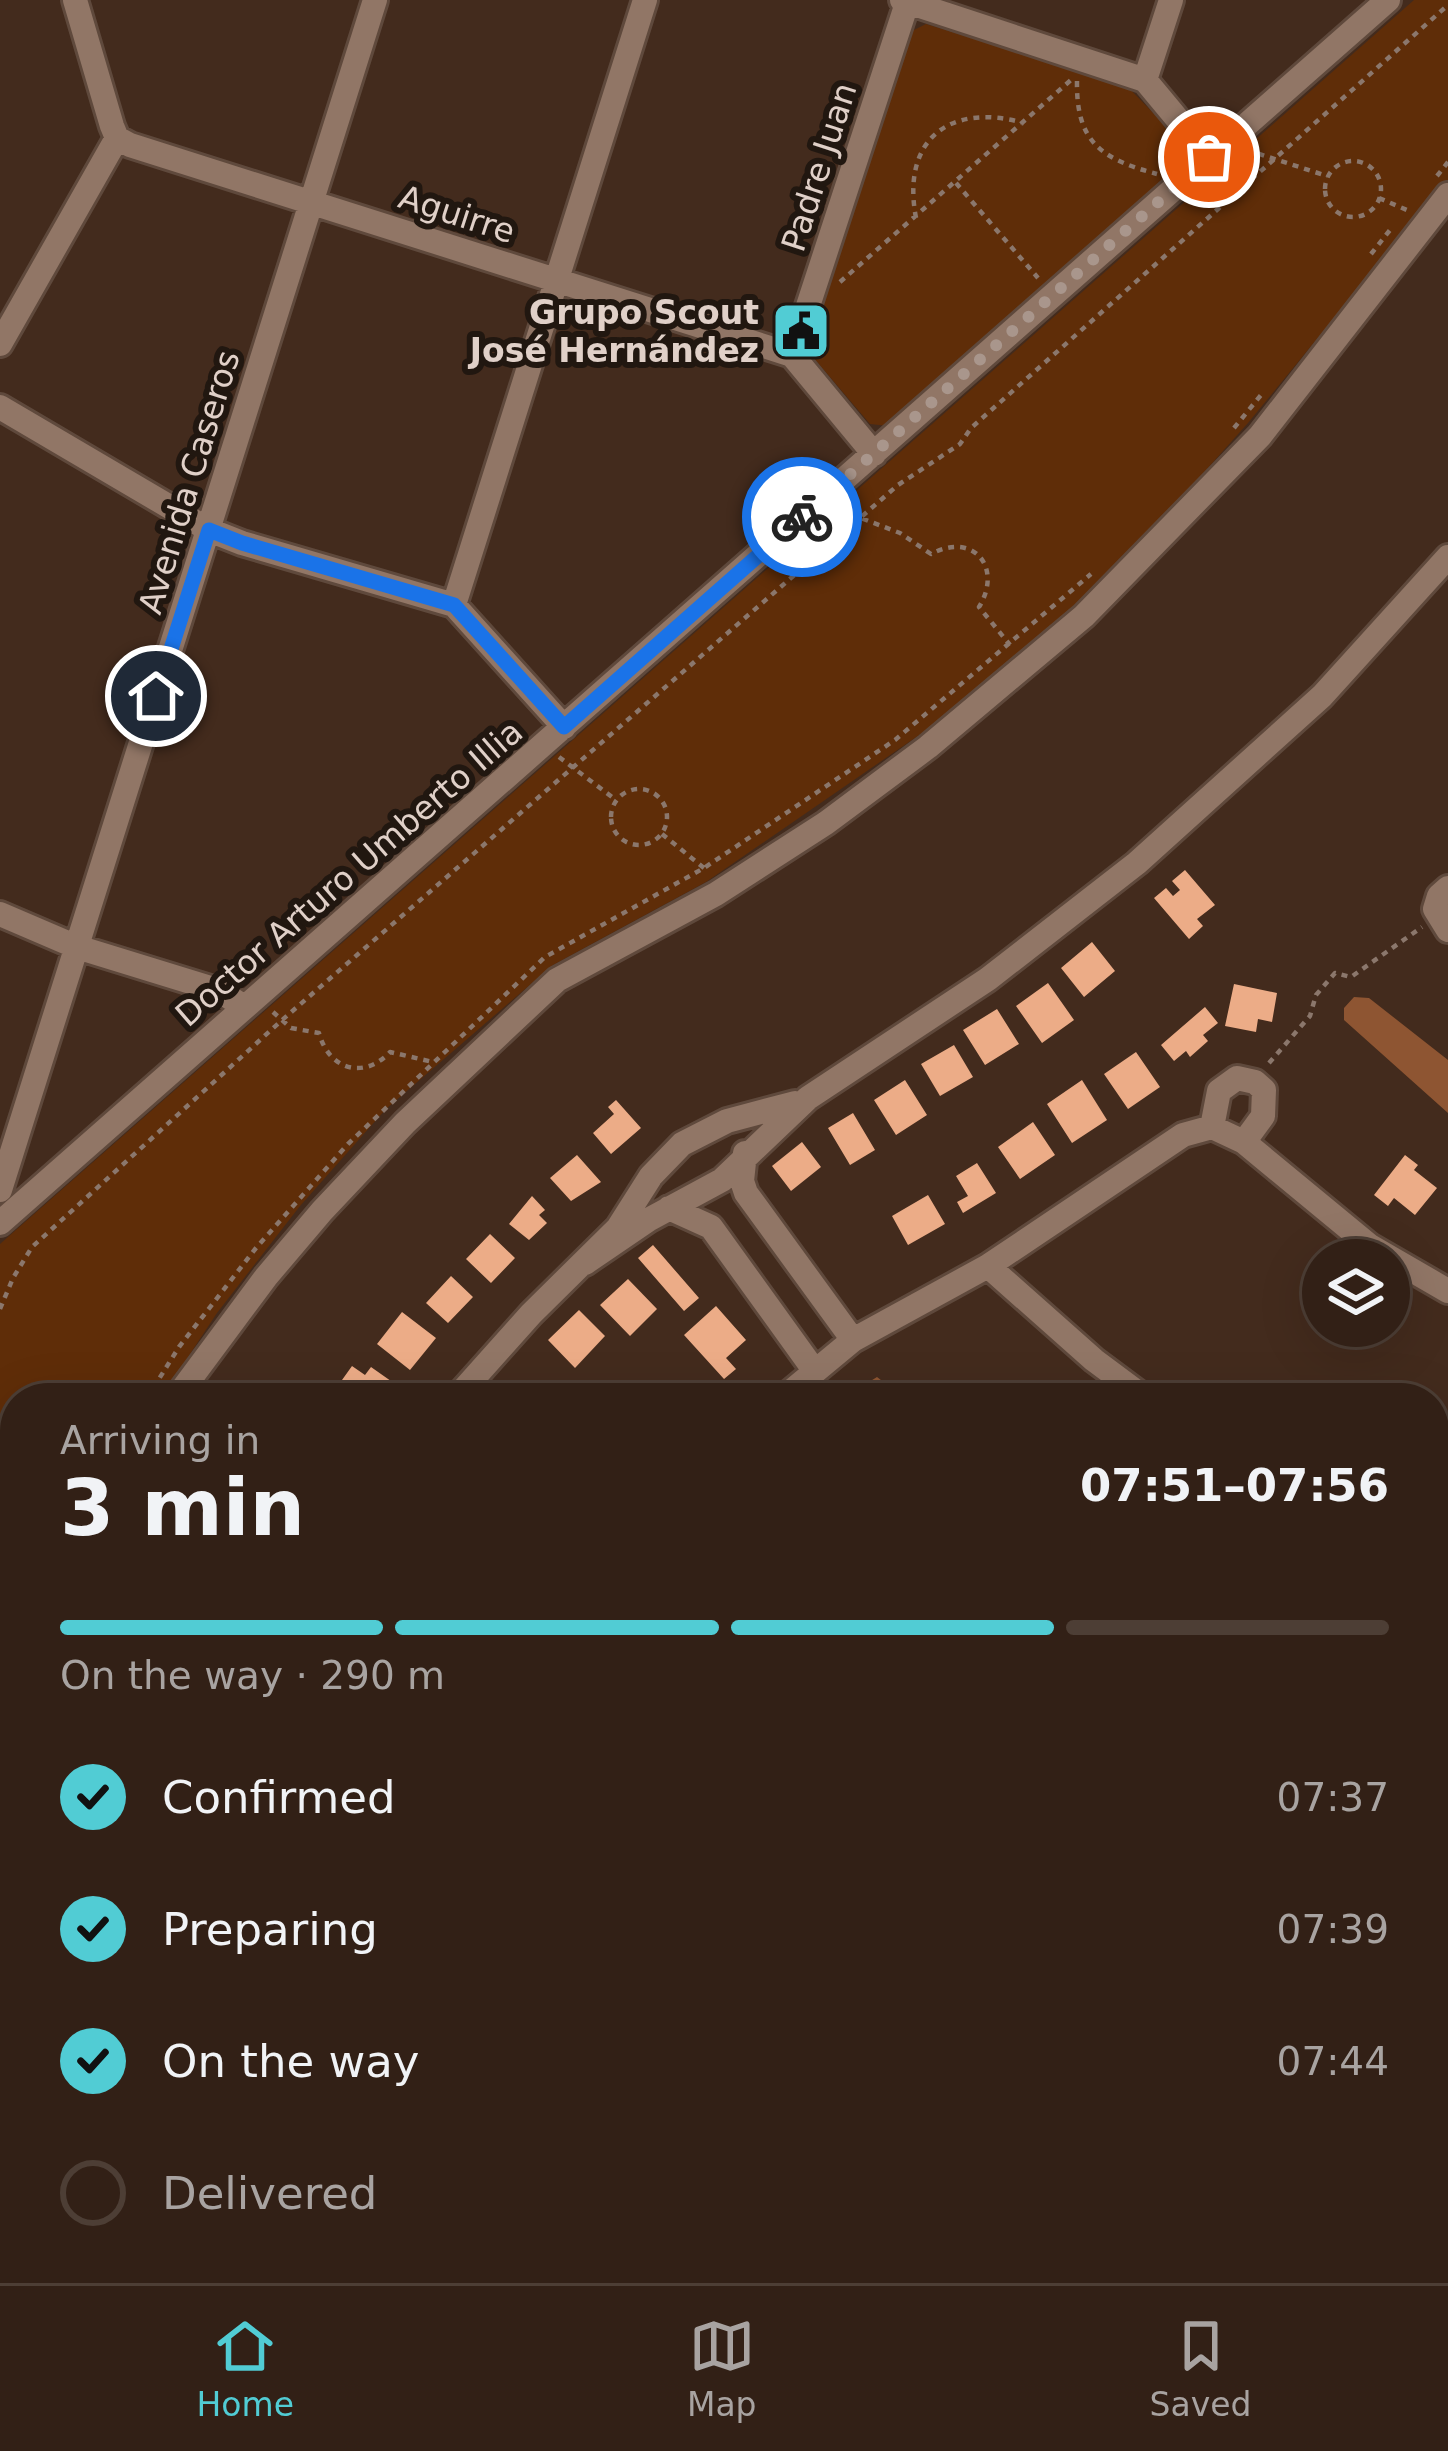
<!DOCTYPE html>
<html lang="en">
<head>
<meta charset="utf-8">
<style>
  body { margin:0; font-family:"DejaVu Sans",sans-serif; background:#3a281f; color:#f1f3f6; height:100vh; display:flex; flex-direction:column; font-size:45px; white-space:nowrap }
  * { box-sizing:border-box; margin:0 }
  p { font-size:39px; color:#a8a3a1 }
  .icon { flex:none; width:66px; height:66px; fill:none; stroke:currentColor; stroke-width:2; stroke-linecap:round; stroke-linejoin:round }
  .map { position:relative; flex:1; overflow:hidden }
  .drawer { position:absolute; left:0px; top:1383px; width:1449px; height:900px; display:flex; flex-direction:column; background:#322016; border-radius:48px 48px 0 0; box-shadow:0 12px 48px #0002,0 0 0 3px #4d3e35 }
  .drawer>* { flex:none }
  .tools { position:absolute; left:1302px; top:1239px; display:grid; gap:24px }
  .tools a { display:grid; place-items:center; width:108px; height:108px; border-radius:50%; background:#322016; box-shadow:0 12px 48px #0002,0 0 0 3px #4d3e35; font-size:60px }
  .pin { position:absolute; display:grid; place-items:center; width:102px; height:102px; color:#fff; margin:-51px; border:6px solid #fff; border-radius:50%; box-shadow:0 3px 12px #0007 }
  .courier { position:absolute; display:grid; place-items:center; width:120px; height:120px; margin:-60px; border:9px solid #1a73e8; border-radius:50%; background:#fff; color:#222; box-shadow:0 3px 15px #0007 }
  .summary em { font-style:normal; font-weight:600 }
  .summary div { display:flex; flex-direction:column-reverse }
  .summary { display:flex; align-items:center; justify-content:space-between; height:204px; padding:0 60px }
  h1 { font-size:78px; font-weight:600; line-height:90px }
  .bar { display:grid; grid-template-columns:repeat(4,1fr); gap:18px 12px; align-content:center; height:144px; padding:0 60px }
  .bar i { height:15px; border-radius:9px; background:#4d3e35 }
  .bar .selected { background:#51ccd4 }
  .bar p { grid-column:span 4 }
  ol { padding:0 60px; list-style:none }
  li { display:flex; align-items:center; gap:36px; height:132px }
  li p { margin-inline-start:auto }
  li .icon { padding:12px; border-radius:50%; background:#51ccd4; color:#111; stroke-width:4 }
  li:last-child { color:#a8a3a1 }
  li i { width:66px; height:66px; border:6px solid #4d3e35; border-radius:50% }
  .menu { display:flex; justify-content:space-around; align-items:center; height:168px; border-top:3px solid #4d3e35; background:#322016; font-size:33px; color:#a8a3a1 }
  .menu a { display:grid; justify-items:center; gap:6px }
  .menu .selected { color:#51ccd4 }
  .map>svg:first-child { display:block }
</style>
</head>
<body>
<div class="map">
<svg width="1448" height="2283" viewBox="0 0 1448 2283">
  <rect width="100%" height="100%" fill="#432b1d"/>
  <path fill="#5f2d08" d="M1414,0H1448V184L1420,213L1248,423L1132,553L1028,647L938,722L706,882L553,965L386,1109L300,1206L217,1313L161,1398H15V1670L0,1709V1244Z
    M926,24L1127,86L1188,149L1186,169L889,426L870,424L806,349L910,32Z"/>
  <path fill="#8e5532" d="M1354,997L1369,998L1448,1060V1113L1344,1020V1008Z
    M877,1377L904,1398H853L856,1390Z
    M1434,1817L1448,1826V1881L1434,1871Z"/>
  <path fill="#ecac87" d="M1185,870L1215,905L1197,919L1203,926L1189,939L1154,898L1166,888L1173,896L1180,890L1172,881Z
    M1092,942L1115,971L1084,997L1061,968Z
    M1048,983L1074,1020L1042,1043L1016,1006Z
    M1234,984L1277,993L1272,1022L1258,1019L1256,1032L1225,1026Z
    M1205,1007L1218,1023L1203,1035L1208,1041L1190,1057L1186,1051L1174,1061L1161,1045Z
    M997,1009L1019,1044L985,1065L963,1030Z
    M954,1045L973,1077L940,1096L921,1064Z
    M1136,1052L1160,1087L1128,1109L1104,1074Z
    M905,1080L927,1115L896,1135L874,1100Z
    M1082,1080L1107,1120L1072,1143L1047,1104Z
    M616,1100L641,1128L611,1154L593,1133L614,1114L608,1107Z
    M853,1113L875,1150L850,1165L828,1128Z
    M1033,1122L1055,1155L1020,1179L998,1147Z
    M802,1142L821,1167L791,1191L772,1166Z
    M577,1155L601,1182L571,1201L550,1178Z
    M1405,1155L1418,1165L1414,1170L1437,1188L1415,1215L1394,1198L1388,1206L1374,1195Z
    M977,1163L996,1193L963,1213L957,1202L968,1196L956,1176Z
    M928,1195L945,1224L908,1245L892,1216Z
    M532,1196L545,1210L539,1215L547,1223L529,1240L509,1224Z
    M490,1234L515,1258L491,1283L466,1259Z
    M653,1245L699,1298L684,1311L638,1258Z
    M451,1276L473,1297L448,1323L426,1303Z
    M628,1279L657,1309L630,1336L600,1305Z
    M716,1306L746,1340L726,1358L736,1369L724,1379L684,1335Z
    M579,1310L605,1336L575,1368L548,1340Z
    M402,1312L436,1338L410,1370L377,1344Z
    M352,1366L365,1375L371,1367L398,1386L390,1398H353L337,1387Z"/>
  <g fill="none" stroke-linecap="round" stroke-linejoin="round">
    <defs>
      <path id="minor" d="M75,0L112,126L117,138L130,145L792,355L874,454
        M902,0L1145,80L1209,157
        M1145,80L1171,0
        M0,344L117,138
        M792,355L908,0
        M0,407L209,530L242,543L454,605L564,727
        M454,605L645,0
        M1448,888L1439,896L1435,909L1448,930
        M0,914L77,947L220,991L244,1007
        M1212,1127L1219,1091L1237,1078L1255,1082L1264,1090L1263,1116L1244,1142
        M745,1153L742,1181L746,1193L853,1340
        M0,1190L375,0
        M669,1208L711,1227L814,1370
        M0,1223L1388,0
        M585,1263L648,1220L722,1180L808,1098L988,979L1137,863L1322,696L1448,557
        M988,1266L1094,1360L1145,1398
        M176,1398L266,1277L322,1211L405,1123L557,980L716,894L826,823L928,747L1084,616L1260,436L1448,195
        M456,1398L531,1314L618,1228L651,1176L682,1144L727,1121L795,1103
        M783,1398L853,1340L988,1266L1183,1135L1212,1127L1244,1142L1370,1246L1448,1291
        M1434,1562L1448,1579
        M1434,1596L1448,1610
        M0,1757L15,1720
        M0,1859V1889
        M0,1928L15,1929
        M1434,2049L1448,2056
        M1434,2184L1448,2180
        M0,2246L15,2225
        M623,2268L654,2283
        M980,2268L1002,2283
        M1021,2268L1041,2283
        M265,2283L274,2268"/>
    </defs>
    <use href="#minor" stroke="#5f493c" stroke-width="30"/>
    <path stroke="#8b776c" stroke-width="4.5" stroke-dasharray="6 6" stroke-linecap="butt" d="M1077,81C1076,142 1101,159 1157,174
      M1247,150L1327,176
      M1325 189a28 28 0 1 1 56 0a28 28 0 1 1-56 0Z
      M1437,176L1448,162
      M956,183L1038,278
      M1379,198L1407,210
      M916,218C901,139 950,102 1024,123
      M1371,254L1390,230
      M840,282L1071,80
      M1234,428L1261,395
      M840,510L900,533L931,554C974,531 1003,568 979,607L1010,645
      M559,757L616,800
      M611 817a28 28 0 1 1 56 0a28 28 0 1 1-56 0Z
      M662,834L704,868
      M273,1012L291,1028L319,1033C329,1070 364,1080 390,1052L433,1062
      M1269,1063L1310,1016L1316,995L1335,973L1351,977L1422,927
      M0,1309L13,1278L32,1247L281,1021L898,485L960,444L971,428L1448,5
      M147,1398L179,1347L256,1248L348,1144L545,957L704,868L895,740L1091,574
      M0,1600L15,1604
      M0,1673L15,1625"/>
    <use href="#minor" stroke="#917666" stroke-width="24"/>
  </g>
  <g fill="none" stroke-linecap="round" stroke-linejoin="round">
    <path stroke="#a9968c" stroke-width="12" stroke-dasharray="0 21.6" d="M802,517L1209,157"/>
    <path stroke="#1a73e8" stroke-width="15" d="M156,696L209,530L242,543L454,605L564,727L802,517"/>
  </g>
  <defs>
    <symbol id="civic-square" viewBox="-11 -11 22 22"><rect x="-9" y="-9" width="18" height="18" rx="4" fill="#51ccd4" stroke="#211710"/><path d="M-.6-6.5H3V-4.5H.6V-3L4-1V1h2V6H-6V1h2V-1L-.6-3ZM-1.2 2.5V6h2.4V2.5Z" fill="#111"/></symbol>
  </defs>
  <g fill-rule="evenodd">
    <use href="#civic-square" x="768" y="298" width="66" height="66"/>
  </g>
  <g text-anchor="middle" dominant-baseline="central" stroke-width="12" stroke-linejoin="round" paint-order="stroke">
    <g font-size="33" fill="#e0d0c8" stroke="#211710">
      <text transform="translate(819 167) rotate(-72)">Padre Juan</text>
      <text transform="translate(457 214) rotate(18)">Aguirre</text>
      <text transform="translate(189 482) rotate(-73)">Avenida Caseros</text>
      <text transform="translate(349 873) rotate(-41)">Doctor Arturo Umberto Illia</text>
    </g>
    <g font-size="33" font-weight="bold" fill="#e0d0c8" stroke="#211710" text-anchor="end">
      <text x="759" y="312">Grupo Scout<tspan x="759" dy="38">José Hernández</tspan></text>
    </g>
  </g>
</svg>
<div class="tools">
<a><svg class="icon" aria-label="layers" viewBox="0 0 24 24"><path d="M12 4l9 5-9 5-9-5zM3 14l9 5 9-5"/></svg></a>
</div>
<div class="pin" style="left:1209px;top:157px;background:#ea580c"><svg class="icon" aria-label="bag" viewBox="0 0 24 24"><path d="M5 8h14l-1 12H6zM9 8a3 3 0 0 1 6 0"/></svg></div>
<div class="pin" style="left:156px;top:696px;background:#1f2937"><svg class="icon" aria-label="home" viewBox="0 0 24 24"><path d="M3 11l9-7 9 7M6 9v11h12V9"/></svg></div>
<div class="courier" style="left:802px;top:517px"><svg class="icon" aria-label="bike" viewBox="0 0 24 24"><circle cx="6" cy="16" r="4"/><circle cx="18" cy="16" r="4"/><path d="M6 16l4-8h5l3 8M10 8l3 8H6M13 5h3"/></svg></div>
<section class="drawer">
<div class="summary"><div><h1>3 min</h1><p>Arriving in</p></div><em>07:51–07:56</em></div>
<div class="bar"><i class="selected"></i><i class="selected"></i><i class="selected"></i><i></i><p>On the way · 290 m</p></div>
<ol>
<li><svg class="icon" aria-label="check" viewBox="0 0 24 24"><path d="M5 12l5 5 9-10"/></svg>Confirmed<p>07:37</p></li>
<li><svg class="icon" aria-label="check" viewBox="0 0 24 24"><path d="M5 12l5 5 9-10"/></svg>Preparing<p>07:39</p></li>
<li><svg class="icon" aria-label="check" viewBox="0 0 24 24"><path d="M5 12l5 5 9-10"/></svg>On the way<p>07:44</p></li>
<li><i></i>Delivered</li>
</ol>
</section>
</div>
<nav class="menu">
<a class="selected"><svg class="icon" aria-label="home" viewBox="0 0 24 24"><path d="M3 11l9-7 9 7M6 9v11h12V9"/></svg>Home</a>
<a><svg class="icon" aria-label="map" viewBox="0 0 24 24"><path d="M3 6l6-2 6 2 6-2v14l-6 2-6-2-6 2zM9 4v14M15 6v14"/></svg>Map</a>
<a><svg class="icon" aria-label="saved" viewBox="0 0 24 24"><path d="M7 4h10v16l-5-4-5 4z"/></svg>Saved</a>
</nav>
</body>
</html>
